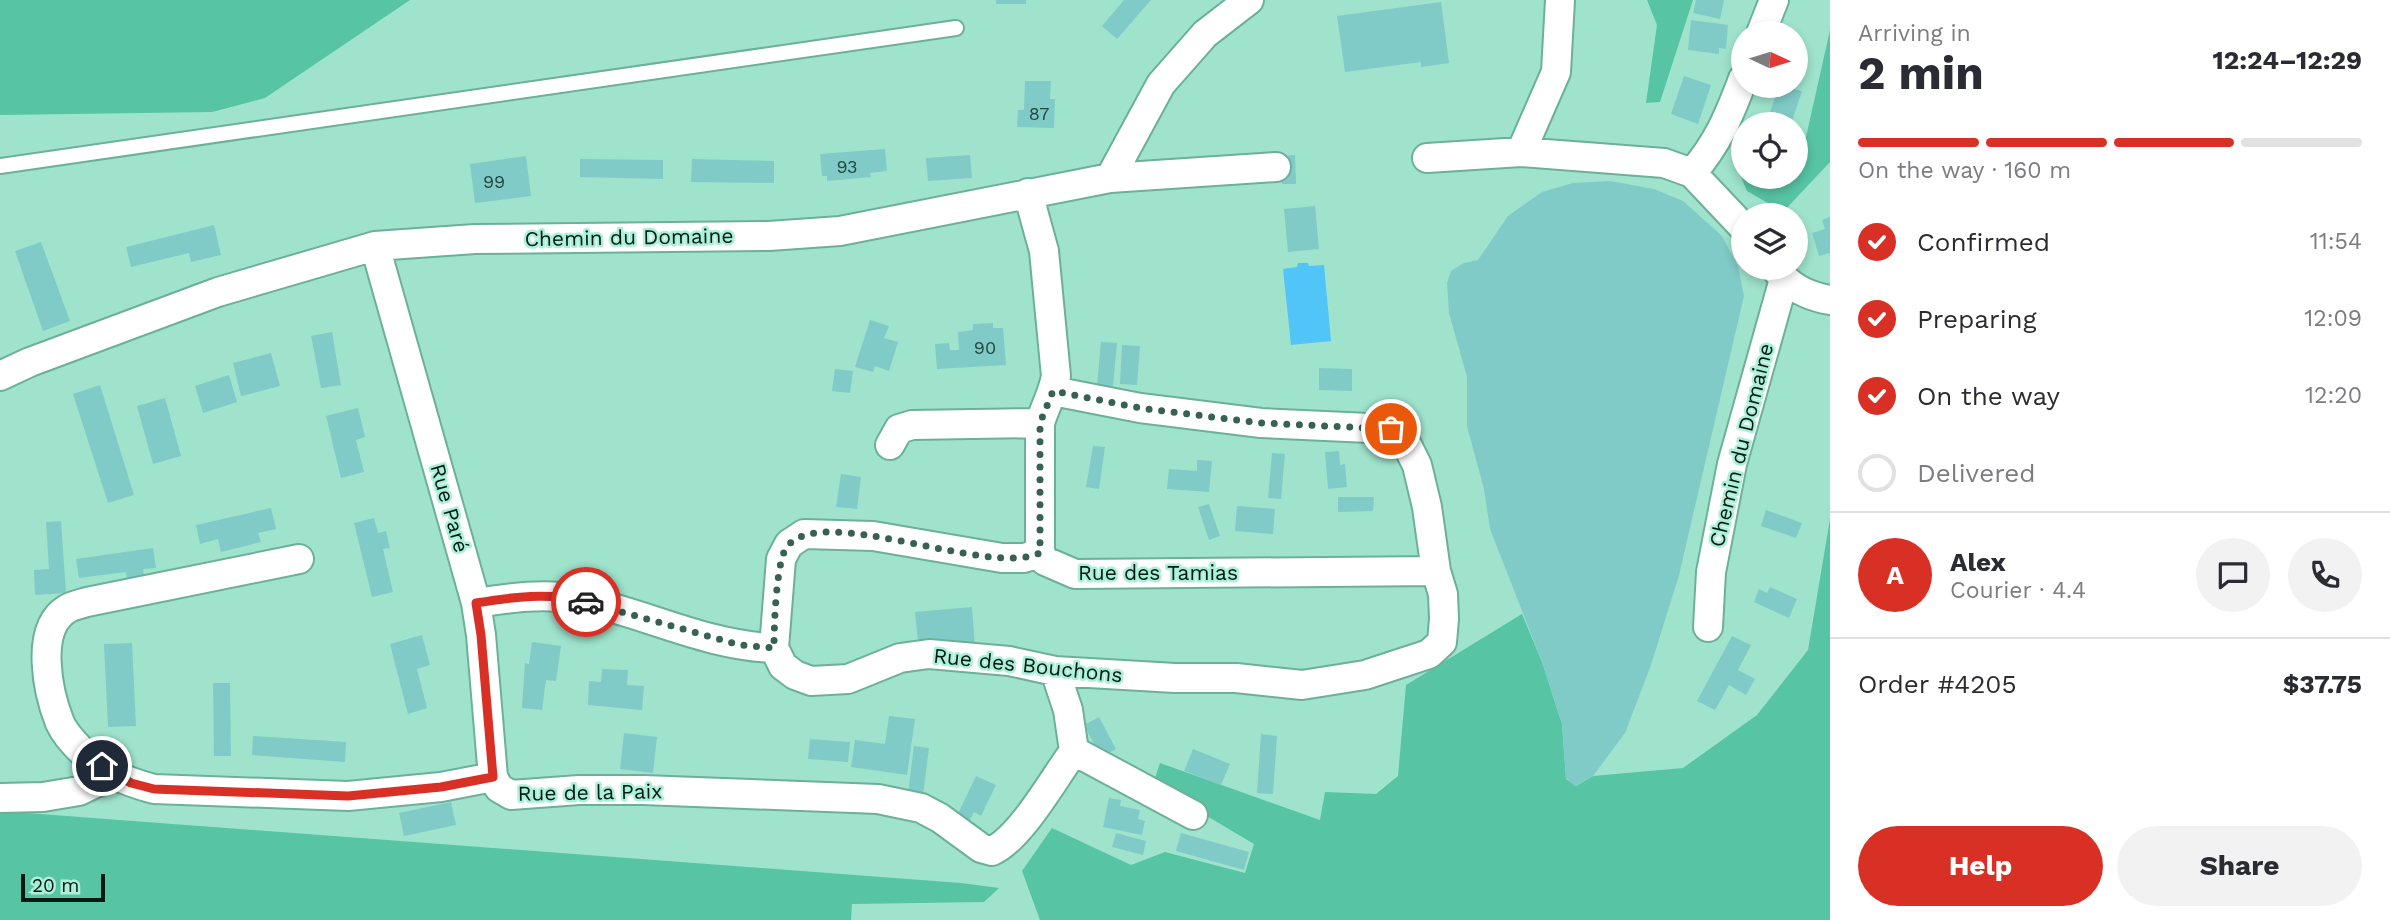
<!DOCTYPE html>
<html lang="en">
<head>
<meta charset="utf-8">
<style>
  body { margin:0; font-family:"Work Sans",sans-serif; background:#f2f2f3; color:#2b2b33; height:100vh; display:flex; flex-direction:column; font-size:26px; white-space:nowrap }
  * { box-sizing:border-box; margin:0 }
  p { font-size:23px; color:#7c7c81 }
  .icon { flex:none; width:38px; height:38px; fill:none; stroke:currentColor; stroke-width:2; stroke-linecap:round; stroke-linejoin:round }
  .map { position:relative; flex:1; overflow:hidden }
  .sheet { display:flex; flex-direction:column; background:#fff; width:560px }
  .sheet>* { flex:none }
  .needle { width:46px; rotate:94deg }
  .tools { position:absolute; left:1731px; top:21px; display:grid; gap:14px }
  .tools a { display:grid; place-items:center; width:77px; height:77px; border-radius:50%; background:#fff; box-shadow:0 4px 10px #0003; font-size:35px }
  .scale { position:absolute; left:21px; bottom:18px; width:84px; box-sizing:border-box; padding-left:7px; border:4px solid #011b13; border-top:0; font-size:19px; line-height:24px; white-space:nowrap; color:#011b13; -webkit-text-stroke:5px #acf0d9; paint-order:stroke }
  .pin { position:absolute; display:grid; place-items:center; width:60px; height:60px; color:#fff; margin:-30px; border:4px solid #fff; border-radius:50%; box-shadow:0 2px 7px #0007 }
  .courier { position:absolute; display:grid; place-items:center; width:70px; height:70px; margin:-35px; border:5px solid #d93025; border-radius:50%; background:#fff; color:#222; box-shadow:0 2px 9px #0007 }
  .summary em { font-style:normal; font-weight:700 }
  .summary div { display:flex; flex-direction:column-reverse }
  .summary { display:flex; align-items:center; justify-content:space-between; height:119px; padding:0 28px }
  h1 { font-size:46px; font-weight:700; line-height:52px }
  .bar { display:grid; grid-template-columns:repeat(4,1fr); gap:10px 7px; align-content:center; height:84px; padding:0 28px }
  .bar i { height:9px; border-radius:5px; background:#e1e1e2 }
  .bar .active { background:#d93025 }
  .bar p { grid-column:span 4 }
  .line { display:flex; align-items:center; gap:18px; padding:0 28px; border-top:2px solid #e1e1e2 }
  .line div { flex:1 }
  .round { display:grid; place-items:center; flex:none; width:74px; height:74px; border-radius:37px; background:#f2f2f3 }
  ol { padding:0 28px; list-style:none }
  li { display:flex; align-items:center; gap:21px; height:77px }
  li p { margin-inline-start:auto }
  li .icon { padding:7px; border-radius:50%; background:#d93025; color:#fff; stroke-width:4 }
  li:last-child { color:#7c7c81 }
  li i { width:38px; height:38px; border:4px solid #e1e1e2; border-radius:50% }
  .button { display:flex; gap:14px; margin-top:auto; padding:14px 28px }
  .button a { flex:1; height:80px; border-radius:42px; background:#d93025; color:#fff; font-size:28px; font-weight:700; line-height:80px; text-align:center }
  .button a+a { background:#f2f2f3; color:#2b2b33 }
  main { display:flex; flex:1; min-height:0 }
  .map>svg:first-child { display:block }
</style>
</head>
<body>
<main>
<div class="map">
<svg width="1830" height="920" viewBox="0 0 1830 920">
  <rect width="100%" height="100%" fill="#9fe3cc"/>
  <path fill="#57c4a4" d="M0,0H410L265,98L212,112L0,115Z
    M1647,0H1693L1660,102L1646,103L1657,25Z
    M1830,30V162L1783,212L1747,191L1739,172L1743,170V177H1796V142L1806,137Z
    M1830,519V920H1040L1022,871L1052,828L1131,865L1165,852L1245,873L1254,844L1153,784L1160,763L1320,820L1325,792L1376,794L1398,776L1406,685L1522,614L1542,662L1562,724L1566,779L1576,786L1593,776L1683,768L1757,715L1808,650Z
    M0,811L961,883L999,888L984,902L852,904L851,920H0Z"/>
  <path fill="#51c4f8" d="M1298,263H1308L1309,266L1324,265L1331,341L1291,345L1283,269L1297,267Z"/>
  <path fill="#80cbc7" d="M996,0H1026V4H996Z
    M1124,0H1151L1117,39L1102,26Z
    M1696,0H1724L1720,19L1693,13Z
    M1441,2L1449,63L1421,67V62L1345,72L1337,16Z
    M1691,20L1728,25L1726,49L1719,48V54L1688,50Z
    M1684,76L1711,85L1698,124L1671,114Z
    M1025,81H1051L1050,99H1055L1054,128L1017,127L1018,110H1024Z
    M1779,86L1802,91L1791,124H1766Z
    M885,149L887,171L870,173L871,177L827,181V176H822L820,154Z
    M970,155L972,178L928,181L926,158Z
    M1295,155L1296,184H1282L1281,156Z
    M526,156L531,196L475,203L470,164Z
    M580,159L663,160V179L580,177Z
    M692,159L774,161V183L691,182Z
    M1610,181L1654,189L1683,201L1722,236L1738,266L1744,296L1679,575L1651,665L1625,733L1593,776L1575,786L1566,778L1562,724L1542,662L1490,529L1484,489L1467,426V377L1449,313L1447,283L1451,271L1464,263L1478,260L1508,216L1542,192L1573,183Z
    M1315,206L1319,249L1288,252L1284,209Z
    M1830,217V253L1819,256L1812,233L1825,229L1822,220Z
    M214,225L221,255L191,262L189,253L131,267L126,247Z
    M41,242L70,321L43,331L15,251Z
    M870,320L889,326L884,338L898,342L889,371L875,366L873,372L855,367Z
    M993,323V328H1003L1006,365L937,369L935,344L949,343L950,350H959L958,332L973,330V324Z
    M332,332L341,385L321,388L311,336Z
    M1101,342L1117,343L1113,386L1097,385Z
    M1122,345L1140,346L1137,385L1120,384Z
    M271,353L280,386L241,396L233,363Z
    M1319,368L1352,369V391L1319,390Z
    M835,369L853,371L850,393L832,391Z
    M229,375L237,402L203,413L195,386Z
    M100,385L134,495L108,503L73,394Z
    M165,398L181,456L153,464L137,406Z
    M358,408L365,437L356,440L364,472L341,478L326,416Z
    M1093,446L1105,447L1099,489L1086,487Z
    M1339,451L1340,465L1345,464L1347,487L1328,489L1325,452Z
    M1272,453L1285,454L1281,499L1268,498Z
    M1197,460L1212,461L1209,492L1167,489L1169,469L1197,471Z
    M841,474L861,477L857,509L836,507Z
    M1338,497H1374L1373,511L1338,512Z
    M1209,504L1220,536L1209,540L1198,507Z
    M1237,506L1275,509L1273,534L1235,531Z
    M271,508L276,529L258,533L261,542L221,552L218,539L200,544L196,525Z
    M1766,510L1802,523L1796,538L1761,526Z
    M374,518L378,533L386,531L390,548L383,549L393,592L372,597L354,523Z
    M61,521L66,593L35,595L34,570L49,569L46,522Z
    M153,548L156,568L143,569L144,577L127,579L126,572L79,578L76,559Z
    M1770,587L1797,599L1789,618L1754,602L1759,589L1767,593Z
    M972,607L975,648L919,653L915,612Z
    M422,635L430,665L417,669L427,708L408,714L390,644Z
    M1732,636L1751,645L1738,670L1755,679L1746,695L1729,685L1715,710L1697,701Z
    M532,642L561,646L556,681L546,680L542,710L522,708L525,663L529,664Z
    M132,643L136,726L108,727L104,644Z
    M602,669L628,670L627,685L644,686L642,710L588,705L589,681L601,682Z
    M213,683H230L231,756H214Z
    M889,716L915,719L907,775L851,767L855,740L885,744Z
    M1099,717L1116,749L1101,757L1084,725Z
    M624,733L657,737L653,773L620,769Z
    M1261,734L1277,736L1273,794L1257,793Z
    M253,736L346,742L345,762L252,755Z
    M810,739L850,742L848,762L808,759Z
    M914,746L929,748L923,795L908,794Z
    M1193,749L1230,764L1221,785L1184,771Z
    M976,776L996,785L981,816L974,812L968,824L956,818Z
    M1109,798L1121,800L1120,806L1140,810L1138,819L1145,821L1142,835L1103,827Z
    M451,802L456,825L404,836L399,813Z
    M1116,833L1146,841L1143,855L1112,847Z
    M1181,833L1249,852L1244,870L1176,851Z"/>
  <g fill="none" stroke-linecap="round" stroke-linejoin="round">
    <defs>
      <path id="service" d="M0,166L956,28"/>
      <path id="minor" d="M1761,33L1774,0
        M1521,152L1556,72L1560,0
        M1427,158L1521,152L1664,163L1692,173L1743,227
        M1692,173C1718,143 1729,116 1743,79
        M1110,178L1161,84L1205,34L1249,0
        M1028,193L1044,251L1056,376C1053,393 1045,407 1040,423V553
        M375,246L476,603L481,635L493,777L499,788L511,795L579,790H643L878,799L921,808L940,818L981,848L992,851C1021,838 1054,778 1074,751
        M1775,268C1789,287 1807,296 1830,300
        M0,376L30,362L218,292L375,246L475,239L769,236L840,231L1110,178L1276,167
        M890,445L899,429L912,425L1040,423
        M1040,553L1024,558H1002L873,536L804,534L789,544L781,559L774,648L783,666L795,675L811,681L848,679L900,658L929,654L1009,661L1055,671L1175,678H1236L1302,685L1365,675L1429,654L1442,642L1444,619L1443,594L1436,571L1427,507L1417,465L1405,441L1391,429L1261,423L1140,408L1053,391
        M1040,553L1045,561L1075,574L1436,571
        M299,559L87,602C81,604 73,605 67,609C34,629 48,693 60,723C65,734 78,748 87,756C104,773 131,783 154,789L348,796L441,787L493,777
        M476,603C510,598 543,593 577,599C643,612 706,646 774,648
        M1708,627L1711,572L1732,464L1784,279
        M1055,671L1068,710L1074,751
        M1074,751L1193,815
        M0,798L43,797L79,791L114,774"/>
    </defs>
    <use href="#service" stroke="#6db09a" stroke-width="18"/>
    <use href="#minor" stroke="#6db09a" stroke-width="32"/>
    <use href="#service" stroke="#fff" stroke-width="14"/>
    <use href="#minor" stroke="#fff" stroke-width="28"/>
  </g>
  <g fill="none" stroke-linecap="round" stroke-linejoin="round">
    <path stroke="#386154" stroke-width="7" stroke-dasharray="0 12.6" d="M586,602L740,645L774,648C774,627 776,564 786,548C819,500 987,578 1040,553V423L1053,391L1140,408L1261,423L1391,429"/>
    <path stroke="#d93025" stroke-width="9" d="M102,766L131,783L154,789L348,796L441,787L493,777L481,635L476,603C512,597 550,592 586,602"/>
  </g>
  <g text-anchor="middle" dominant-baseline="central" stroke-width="5" stroke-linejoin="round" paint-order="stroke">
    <g font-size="18" fill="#214740">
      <text x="1039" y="113">87</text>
      <text x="847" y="166">93</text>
      <text x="494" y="181">99</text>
      <text x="985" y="347">90</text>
    </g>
    <g font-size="21" fill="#011b13" stroke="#acf0d9">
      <text transform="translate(629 237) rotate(-1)">Chemin du Domaine</text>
      <text transform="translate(1741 445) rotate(-76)">Chemin du Domaine</text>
      <text transform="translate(450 508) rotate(74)">Rue Paré</text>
      <text x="1158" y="572">Rue des Tamias</text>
      <text transform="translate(1028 665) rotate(6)">Rue des Bouchons</text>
      <text transform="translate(590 792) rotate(-1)">Rue de la Paix</text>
    </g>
  </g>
</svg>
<div class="tools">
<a><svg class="needle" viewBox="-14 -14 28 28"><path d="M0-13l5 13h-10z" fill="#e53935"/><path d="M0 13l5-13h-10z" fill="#7c7c81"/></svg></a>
<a><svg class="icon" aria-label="locate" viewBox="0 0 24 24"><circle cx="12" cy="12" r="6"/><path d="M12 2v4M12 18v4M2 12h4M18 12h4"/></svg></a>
<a><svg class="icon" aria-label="layers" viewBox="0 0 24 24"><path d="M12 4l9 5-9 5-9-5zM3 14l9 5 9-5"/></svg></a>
</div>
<div class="scale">20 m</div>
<div class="pin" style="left:1391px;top:429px;background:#ea580c"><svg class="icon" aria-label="bag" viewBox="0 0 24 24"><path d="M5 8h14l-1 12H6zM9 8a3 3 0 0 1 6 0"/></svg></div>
<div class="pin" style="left:102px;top:766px;background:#1f2937"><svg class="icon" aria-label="home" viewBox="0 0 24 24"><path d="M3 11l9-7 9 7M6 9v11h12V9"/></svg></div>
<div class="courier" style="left:586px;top:602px"><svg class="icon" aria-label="car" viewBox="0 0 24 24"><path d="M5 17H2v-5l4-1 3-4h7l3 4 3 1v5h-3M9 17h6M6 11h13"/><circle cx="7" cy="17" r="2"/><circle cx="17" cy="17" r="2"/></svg></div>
</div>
<section class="sheet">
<div class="summary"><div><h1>2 min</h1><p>Arriving in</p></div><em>12:24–12:29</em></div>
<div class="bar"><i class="active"></i><i class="active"></i><i class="active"></i><i></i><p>On the way · 160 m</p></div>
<ol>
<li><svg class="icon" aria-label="check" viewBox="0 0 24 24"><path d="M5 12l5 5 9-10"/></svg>Confirmed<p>11:54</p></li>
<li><svg class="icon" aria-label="check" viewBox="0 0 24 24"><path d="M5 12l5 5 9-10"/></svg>Preparing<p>12:09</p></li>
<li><svg class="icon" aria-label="check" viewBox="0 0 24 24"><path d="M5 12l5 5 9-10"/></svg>On the way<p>12:20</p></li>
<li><i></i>Delivered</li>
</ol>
<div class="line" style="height:126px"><b class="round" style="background:#d93025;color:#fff">A</b><div><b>Alex</b><p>Courier · 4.4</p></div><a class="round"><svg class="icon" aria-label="chat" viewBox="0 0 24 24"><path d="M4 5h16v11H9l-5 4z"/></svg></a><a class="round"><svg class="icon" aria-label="phone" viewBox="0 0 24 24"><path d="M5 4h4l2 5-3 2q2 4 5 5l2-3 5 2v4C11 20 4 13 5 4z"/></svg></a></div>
<div class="line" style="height:91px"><div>Order #4205</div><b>$37.75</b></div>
<div class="button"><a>Help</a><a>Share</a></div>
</section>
</main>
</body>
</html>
